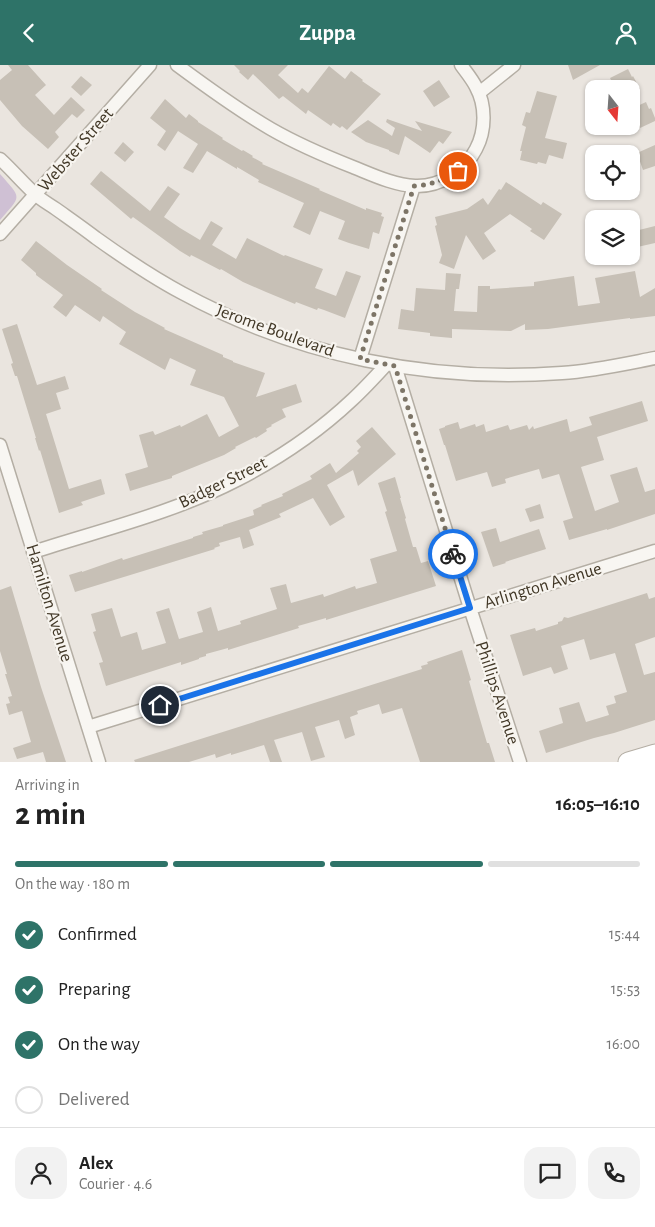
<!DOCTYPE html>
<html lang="en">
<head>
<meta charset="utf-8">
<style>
  body { margin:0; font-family:"Alegreya Sans",sans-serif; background:#f2f2f2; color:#222; height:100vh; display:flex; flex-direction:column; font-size:19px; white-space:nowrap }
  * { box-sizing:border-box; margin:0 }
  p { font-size:16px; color:#767676 }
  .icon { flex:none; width:28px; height:28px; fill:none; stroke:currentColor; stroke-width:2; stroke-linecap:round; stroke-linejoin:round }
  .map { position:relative; height:697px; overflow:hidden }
  .side { display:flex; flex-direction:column; background:#fff; flex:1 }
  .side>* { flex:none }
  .needle { width:32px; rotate:163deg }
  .fabs { position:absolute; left:585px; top:15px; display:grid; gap:10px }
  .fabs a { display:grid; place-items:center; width:55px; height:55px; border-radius:10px; background:#fff; box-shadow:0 1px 4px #0004; font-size:25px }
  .pin { position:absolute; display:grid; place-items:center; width:42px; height:42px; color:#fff; margin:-21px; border:2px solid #fff; border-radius:50%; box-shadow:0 1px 5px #0007 }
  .courier { position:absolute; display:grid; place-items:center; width:50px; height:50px; margin:-25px; border:4px solid #1a73e8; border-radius:50%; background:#fff; color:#222; box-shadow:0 1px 6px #0007 }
  .overview em { font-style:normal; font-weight:700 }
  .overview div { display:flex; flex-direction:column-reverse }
  .overview { display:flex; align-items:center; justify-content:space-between; height:85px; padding:0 15px }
  h1 { font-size:32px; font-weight:700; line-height:38px }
  .bar { display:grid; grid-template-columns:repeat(4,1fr); gap:8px 5px; align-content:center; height:60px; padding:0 15px }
  .bar i { height:6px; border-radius:4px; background:#e0e0e0 }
  .bar .current { background:#2e7368 }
  .bar p { grid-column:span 4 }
  .line { display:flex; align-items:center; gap:12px; padding:0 15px; border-top:1px solid #e0e0e0 }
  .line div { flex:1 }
  .round { display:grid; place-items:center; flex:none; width:52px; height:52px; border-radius:15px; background:#f2f2f2 }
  ol { padding:0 15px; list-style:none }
  li { display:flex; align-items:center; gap:15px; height:55px }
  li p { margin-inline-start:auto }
  li .icon { padding:5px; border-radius:50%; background:#2e7368; color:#fff; stroke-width:4 }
  li:last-child { color:#767676 }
  li i { width:28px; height:28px; border:2px solid #e0e0e0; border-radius:50% }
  header { display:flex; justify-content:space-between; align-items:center; height:65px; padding:0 15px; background:#2e7368; color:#fff; font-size:22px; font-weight:700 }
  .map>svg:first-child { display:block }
</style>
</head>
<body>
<header><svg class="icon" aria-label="back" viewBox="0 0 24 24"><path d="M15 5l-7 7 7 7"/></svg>Zuppa<svg class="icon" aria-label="person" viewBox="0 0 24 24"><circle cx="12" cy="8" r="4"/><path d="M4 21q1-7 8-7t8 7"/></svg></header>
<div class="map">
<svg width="655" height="697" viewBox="0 0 655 697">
  <rect width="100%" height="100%" fill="#eae5df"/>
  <path fill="#cfc0d4" d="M0,109C22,134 22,130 0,155Z"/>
  <path fill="#c7c0b6" d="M8,0H28L46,20L35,30L54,50L71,32L85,45L77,53L72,49L55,67L59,72L48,84L22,61L0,35V15L12,5Z
    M234,0H288L278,10L298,28L302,23L308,28L329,1L345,14L351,6L363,15L362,16L381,29L347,65L342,61L340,63L333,58L331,61L308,45L306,49L283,31L279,34L253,9L248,15L239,7L240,6Z
    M568,0H600L573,15Z
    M628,4L632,12L633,11L640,24H609L614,21L610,13Z
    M81,11L92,20L81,31L71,22Z
    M439,15L450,32L434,42L423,26Z
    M537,26L557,31L545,73L567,78L563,94L549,90L546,99L538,97L537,99L520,95L522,86H520L526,62L522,60L526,47L530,48Z
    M165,34L186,53L189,49L198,56V57L223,73L222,74L242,86L243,85L253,91L252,92L263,98L262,99L320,124L319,125L366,145V143L382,148L381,151L384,152L379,169L373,167L369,184L349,178L338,174L345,156L320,146L310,170L293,162L304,138L258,117L259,115L237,102V104L207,86L193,108L183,103L198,79L178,66L165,86L157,80L166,66L150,53Z
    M646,37L649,44L651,43L655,53V56L640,63L631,44Z
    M387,54L422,66L415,56L452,67L443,79L439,76L430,88L405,71L399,90L389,86V85L366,77L351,67L368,55L392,71L395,63L386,57Z
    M123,77L134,87L125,97L114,88Z
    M655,80V101L643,105L637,88Z
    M101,106L150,146L168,121L180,129L164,152L180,163L200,175L211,156L223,163L212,180L236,194L247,173L284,191L285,190L323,204L315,223L336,231L346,206L361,211L345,253L324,245L318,243L317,245L296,237L295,239L266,227L243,217L221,204L220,205L199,194L191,190L190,192L180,186L133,152L131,154L90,119Z
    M506,117L541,140L543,137L562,149L544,175L530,166L532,164L510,149L484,168L496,186L483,195L466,170L454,204L439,198L442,190L435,161L437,160L435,152L467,144L483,133L488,140L499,124L501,125Z
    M655,161V178L633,183L631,176V167Z
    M36,176L67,200L102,224L101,225L135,247L165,263L164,264L223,290V292L233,296V297L265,308L256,332L296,319L302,337L282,344L286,352L271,360L272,361L266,364L267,366L256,373L255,372L235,382L236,383L224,390L172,411V413L130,426L125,409L148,402L139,370L153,366L155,370L180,360L181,362L207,349L219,372L239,361L224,332L190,320L196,305L170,293L165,305L119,279L126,267L103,251L100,257L75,240L66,252L53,242L63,230L36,210V208L21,195Z
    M635,206L640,232L655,223V251L630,254V253L548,264L525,265V259L511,266L452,264V273L430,271V268L398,264L401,244L414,246L416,223L445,225L446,208L461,209L459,224H456L454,246L477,247L478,221H490V224L534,221V217L574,211L578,241L600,238L595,213Z
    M17,259L37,320L65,311L69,324L56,328L61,344L46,349L69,424L101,414L105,429L81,437L83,440L59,448L40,385L39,386L35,373H36L17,311H15L11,299L13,298L2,264Z
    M642,336L648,356L597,372L604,395L581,402L595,446L619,437L610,410L637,402L645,427L655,424V449L607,465V464L569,475L563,456L573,453L559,409L542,414L539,404L505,414L506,418L492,422L487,407L456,416L445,380H444L439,364L445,362V361L458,357L460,364L475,359L476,362L484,359L486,367L508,360L510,365L527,360L529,365L533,361L534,364L567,354L570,367L592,360L589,352Z
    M372,362L396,389L358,421L353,405L327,420L345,452L330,461L313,433L279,449L281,452L249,465L254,480L243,484L240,472L219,478L220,481L214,483L215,484L75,527L69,510L82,506V507L122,493L123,495L193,473V472L203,469L202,467L223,461V460L254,450L253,445L262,441L261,440L283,431L282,429L312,414L310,411L330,398L336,408L359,388L357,386L361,382L356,376Z
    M395,412L401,433H400L406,453L405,454L413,482H416L421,498L428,496L436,521L326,555V553L298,561L299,563L228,585V583L206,589V591L199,593V594L181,600V597L106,621L99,598L103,597L93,567L96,566L91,549L112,543L121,572L137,567L142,585L166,578L156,547L169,543L179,574L203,567L197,547L211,542L218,566L241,559L240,556L277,544L270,523L286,519L291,538L323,529L324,532L355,521L356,524L377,518L370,494L397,486L385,447L387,446L378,418Z
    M540,439L544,453L530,457L525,444Z
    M496,463L500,477L539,464L546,484L505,497L506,498L493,502L481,467Z
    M11,521L41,622L66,697H46L43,687L17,694L13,683L31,677L22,646L9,650L6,639L10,638L8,632L12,631L5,609H7L0,586V525Z
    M647,528L649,534L655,532V572L635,579L644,610L655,607V655L614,668L594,673L546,688L539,666L563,658L559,643L579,637L586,657L609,650L606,641L616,638L614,631L627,627L615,588L590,595L584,574L561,581L568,604L554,609L551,602L523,611L510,570L535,563L536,566L558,559V557L562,556L564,552L568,553Z
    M462,585L471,615L469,616L477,644L487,678H489L495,697H420L402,643L382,649L379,639L357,646L358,649L350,652L355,670L345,674L339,655L315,662L325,692L311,696L302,667L274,675L282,697H270L264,680L231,690V688L216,693L215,689L189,697H135L134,695L422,604L421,601L428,599L427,597Z"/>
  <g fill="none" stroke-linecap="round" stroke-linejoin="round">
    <defs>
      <path id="street" d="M177,0C208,23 238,45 271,64C297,79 325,91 353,102C373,110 394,120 415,121C440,122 465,106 476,84C486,65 486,40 476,22C472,14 466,7 461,0
        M479,28L514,0
        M0,94C12,105 23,118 35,129C41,135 49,139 56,144C70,154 83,163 96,173C124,193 152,212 182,228C298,291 430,318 562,308C593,306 624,299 655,293
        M0,169L150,0
        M360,294L414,121
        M395,301L470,543L520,697
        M0,380L99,697
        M33,487C101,465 173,448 237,415C278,394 318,367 352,335C364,324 375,312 386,300
        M88,662L655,486"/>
      <path id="secondary" d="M628,697L655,689"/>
    </defs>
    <use href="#street" stroke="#b4aea4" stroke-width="15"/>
    <use href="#secondary" stroke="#b4aea4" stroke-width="21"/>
    <use href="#street" stroke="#f8f6f2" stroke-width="12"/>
    <use href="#secondary" stroke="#fff" stroke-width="19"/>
  </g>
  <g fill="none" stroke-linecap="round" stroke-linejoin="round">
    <path stroke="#7d7567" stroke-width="5" stroke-dasharray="0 9" d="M453,489L395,301L360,294L414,121C432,120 443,115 458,106"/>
    <path stroke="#1a73e8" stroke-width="6" d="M160,640L470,543L453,489"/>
  </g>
  <g text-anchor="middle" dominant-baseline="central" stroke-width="4.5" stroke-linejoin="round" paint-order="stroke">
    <g font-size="18" fill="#423827" stroke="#f7f4ef">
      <text transform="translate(76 85) rotate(-49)">Webster Street</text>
      <text transform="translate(275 266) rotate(20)">Jerome Boulevard</text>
      <text transform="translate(223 418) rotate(-26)">Badger Street</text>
      <text transform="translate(543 521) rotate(-17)">Arlington Avenue</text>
      <text transform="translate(49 538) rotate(73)">Hamilton Avenue</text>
      <text transform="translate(497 628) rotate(72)">Phillips Avenue</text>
    </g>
  </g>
</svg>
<div class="fabs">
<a><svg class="needle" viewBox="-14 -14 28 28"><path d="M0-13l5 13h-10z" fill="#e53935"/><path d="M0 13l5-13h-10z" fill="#767676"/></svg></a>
<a><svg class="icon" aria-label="locate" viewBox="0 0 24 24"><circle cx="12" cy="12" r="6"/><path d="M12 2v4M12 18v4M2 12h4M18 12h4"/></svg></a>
<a><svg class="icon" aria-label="layers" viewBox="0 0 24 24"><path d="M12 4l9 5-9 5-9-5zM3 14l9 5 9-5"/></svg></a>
</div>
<div class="pin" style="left:458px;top:106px;background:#ea580c"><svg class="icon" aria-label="bag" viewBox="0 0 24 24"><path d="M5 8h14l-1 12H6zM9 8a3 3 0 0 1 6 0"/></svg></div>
<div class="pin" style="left:160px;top:640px;background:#1f2937"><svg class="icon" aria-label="home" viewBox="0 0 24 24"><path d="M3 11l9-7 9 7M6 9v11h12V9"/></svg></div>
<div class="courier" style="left:453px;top:489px"><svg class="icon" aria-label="bike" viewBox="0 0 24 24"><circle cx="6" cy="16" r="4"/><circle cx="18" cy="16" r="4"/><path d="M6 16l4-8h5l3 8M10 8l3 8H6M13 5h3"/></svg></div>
</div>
<section class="side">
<div class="overview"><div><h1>2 min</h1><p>Arriving in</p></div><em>16:05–16:10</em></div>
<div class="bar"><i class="current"></i><i class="current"></i><i class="current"></i><i></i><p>On the way · 180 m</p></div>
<ol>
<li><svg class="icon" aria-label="check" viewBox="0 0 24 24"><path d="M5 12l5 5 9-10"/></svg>Confirmed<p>15:44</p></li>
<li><svg class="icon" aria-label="check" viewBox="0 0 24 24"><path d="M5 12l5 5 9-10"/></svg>Preparing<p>15:53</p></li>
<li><svg class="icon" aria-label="check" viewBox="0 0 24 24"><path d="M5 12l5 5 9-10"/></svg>On the way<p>16:00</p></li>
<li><i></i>Delivered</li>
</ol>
<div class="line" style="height:90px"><a class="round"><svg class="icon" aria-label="person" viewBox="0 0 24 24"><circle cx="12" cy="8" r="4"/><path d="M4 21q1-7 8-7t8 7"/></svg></a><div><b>Alex</b><p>Courier · 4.6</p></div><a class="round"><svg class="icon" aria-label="chat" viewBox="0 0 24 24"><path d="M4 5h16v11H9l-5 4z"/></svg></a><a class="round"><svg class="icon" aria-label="phone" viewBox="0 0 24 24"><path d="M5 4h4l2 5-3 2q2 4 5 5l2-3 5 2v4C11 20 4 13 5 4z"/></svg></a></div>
</section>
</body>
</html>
